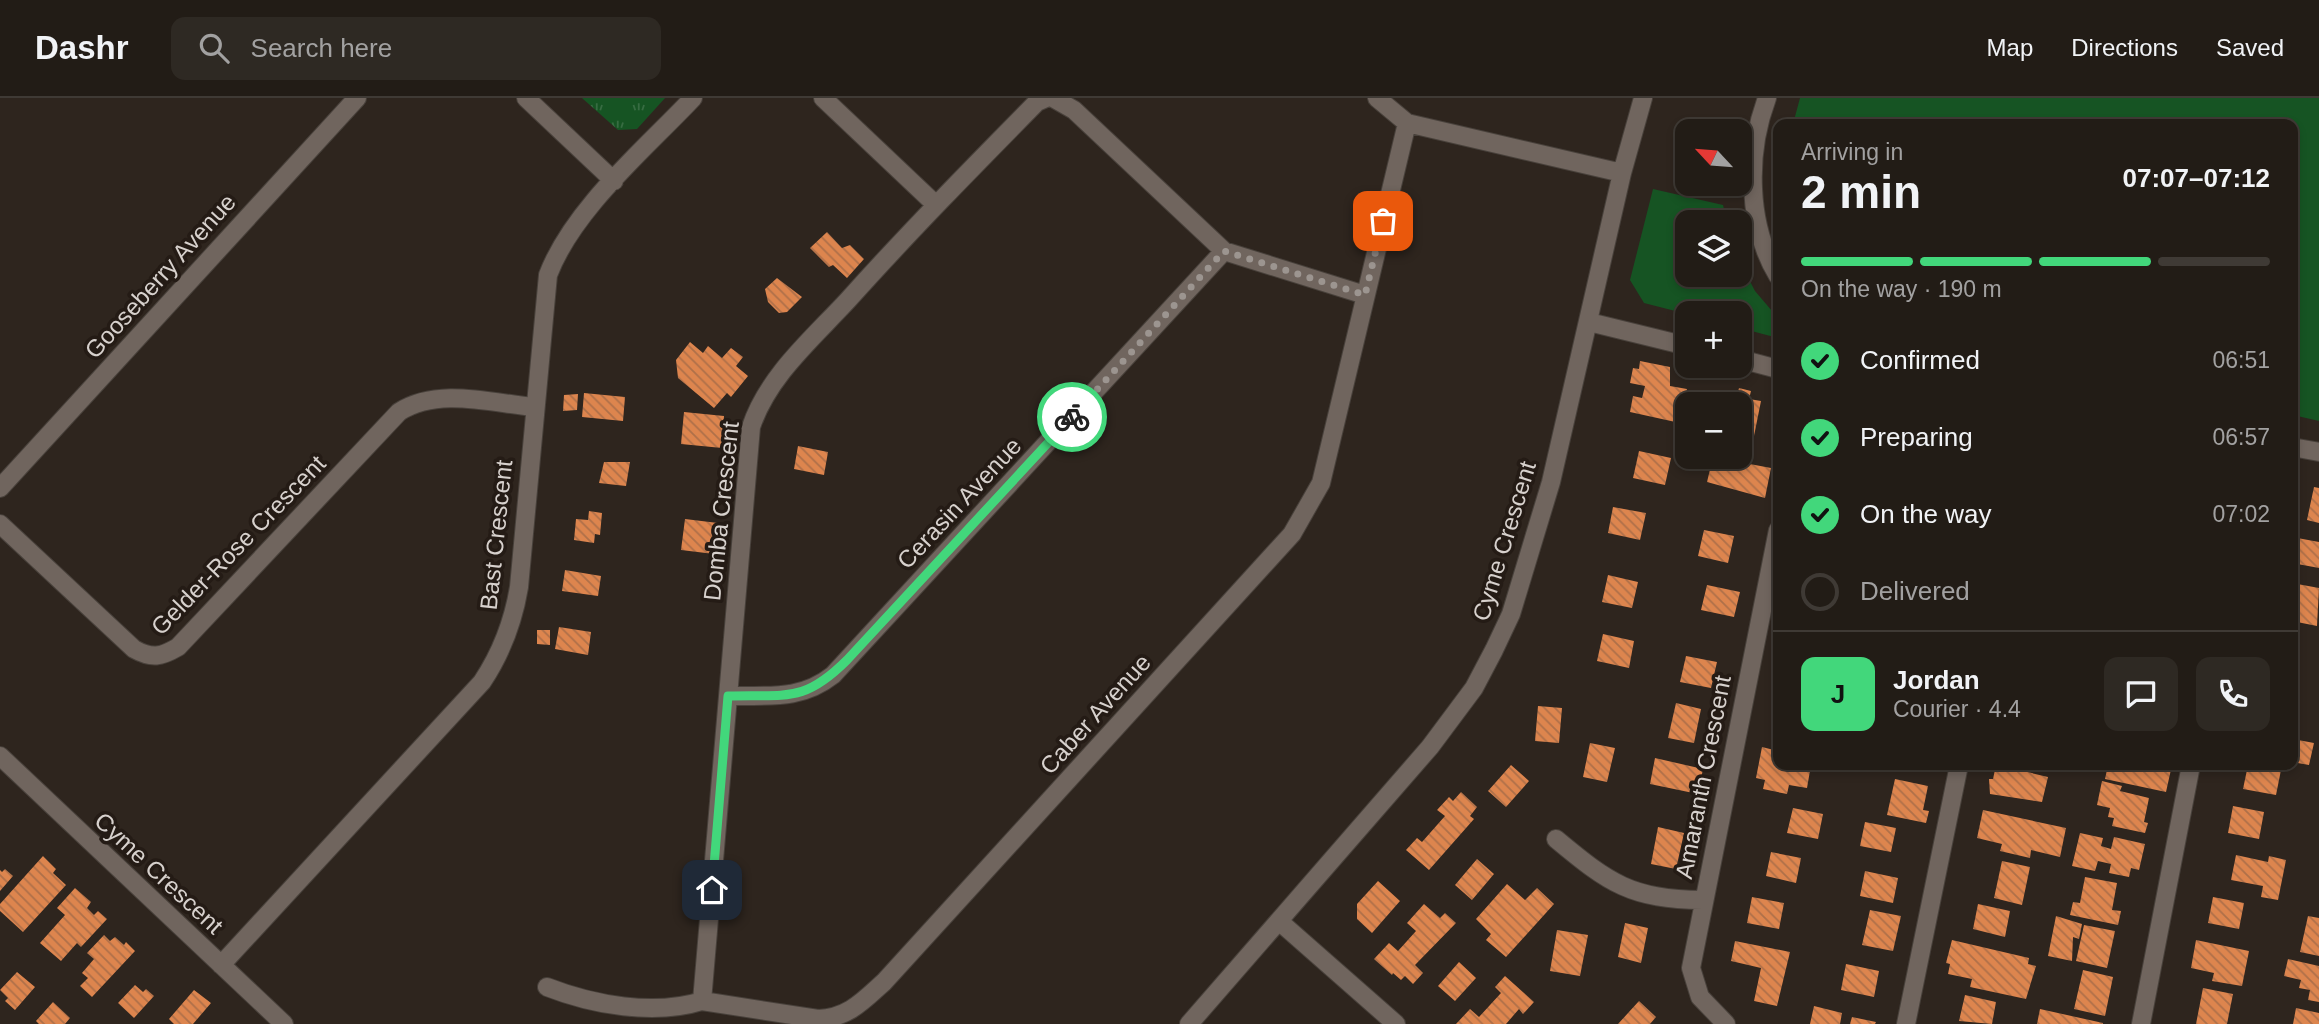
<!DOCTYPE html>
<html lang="en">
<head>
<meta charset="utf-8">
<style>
  body { margin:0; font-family:Helvetica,sans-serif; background:#2e2923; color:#f1f3f6; height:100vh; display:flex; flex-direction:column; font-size:26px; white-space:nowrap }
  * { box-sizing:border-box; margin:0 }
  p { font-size:23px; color:#a2a1a1 }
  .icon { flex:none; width:38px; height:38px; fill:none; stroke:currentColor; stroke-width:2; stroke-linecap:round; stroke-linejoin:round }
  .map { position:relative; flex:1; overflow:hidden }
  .sheet { position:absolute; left:1773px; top:21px; width:525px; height:651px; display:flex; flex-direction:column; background:#221c16; border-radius:14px; box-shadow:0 4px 10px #0003,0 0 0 2px #3f3a35 }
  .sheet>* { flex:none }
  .needle { width:46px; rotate:296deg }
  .tools { position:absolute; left:1675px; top:21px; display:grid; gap:14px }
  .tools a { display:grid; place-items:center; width:77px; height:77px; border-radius:14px; background:#221c16; box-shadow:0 4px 10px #0003,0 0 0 2px #3f3a35; font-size:35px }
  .pin { position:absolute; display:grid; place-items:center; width:60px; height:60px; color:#fff; margin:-30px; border-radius:14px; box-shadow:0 4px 10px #0006 }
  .courier { position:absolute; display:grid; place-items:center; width:70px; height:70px; margin:-35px; border:5px solid #42d77b; border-radius:50%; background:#fff; color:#222; box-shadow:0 2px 9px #0007 }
  .overview em { font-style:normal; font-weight:800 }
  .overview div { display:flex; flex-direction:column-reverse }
  .overview { display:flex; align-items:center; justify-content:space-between; height:119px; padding:0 28px }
  h1 { font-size:46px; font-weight:800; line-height:52px }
  .bar { display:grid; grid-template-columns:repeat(4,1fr); gap:10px 7px; align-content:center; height:84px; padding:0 28px }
  .bar i { height:9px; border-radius:5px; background:#3f3a35 }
  .bar .selected { background:#42d77b }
  .bar p { grid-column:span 4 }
  .line { display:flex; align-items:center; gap:18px; padding:0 28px; border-top:2px solid #3f3a35 }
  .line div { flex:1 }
  .round { display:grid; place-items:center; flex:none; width:74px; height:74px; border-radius:14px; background:#2e2923 }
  ol { padding:0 28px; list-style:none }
  li { display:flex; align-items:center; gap:21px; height:77px }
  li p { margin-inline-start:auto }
  li .icon { padding:7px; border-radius:50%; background:#42d77b; color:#111; stroke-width:4 }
  li:last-child { color:#a2a1a1 }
  li i { width:38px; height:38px; border:4px solid #3f3a35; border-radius:50% }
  header { display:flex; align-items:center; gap:42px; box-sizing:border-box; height:98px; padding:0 35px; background:#221c16; border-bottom:2px solid #3f3a35 }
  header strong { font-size:33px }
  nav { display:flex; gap:38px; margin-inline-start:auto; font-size:24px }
  .search { width:490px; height:63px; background:#2e2923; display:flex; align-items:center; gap:18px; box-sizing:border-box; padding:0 24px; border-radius:14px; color:#a2a1a1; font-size:26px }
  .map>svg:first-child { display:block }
</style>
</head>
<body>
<header>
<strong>Dashr</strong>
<div class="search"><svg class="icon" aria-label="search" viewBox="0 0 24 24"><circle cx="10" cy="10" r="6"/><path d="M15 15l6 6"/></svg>Search here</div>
<nav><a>Map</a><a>Directions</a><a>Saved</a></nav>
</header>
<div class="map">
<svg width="2319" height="926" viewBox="0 0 2319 926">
  <defs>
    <pattern id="park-tufts" width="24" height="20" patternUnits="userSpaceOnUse" patternTransform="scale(1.75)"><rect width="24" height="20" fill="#165423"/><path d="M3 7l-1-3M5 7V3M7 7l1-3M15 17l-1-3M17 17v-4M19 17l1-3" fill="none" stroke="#376c42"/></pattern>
    <pattern id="building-back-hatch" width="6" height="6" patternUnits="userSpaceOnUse" patternTransform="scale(1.75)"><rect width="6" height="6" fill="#dd854e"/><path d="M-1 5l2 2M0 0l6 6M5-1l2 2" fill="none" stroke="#ae7049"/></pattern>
  </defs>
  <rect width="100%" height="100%" fill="#2e251e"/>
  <path fill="#165423" d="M1800,0H2319V323L2293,317L2292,26H1793Z
    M1653,91L1723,107L1727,124H1687V177H1740V164L1755,193L1778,220V240L1740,230V215L1687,216L1644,205L1630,182Z"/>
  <path fill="url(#park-tufts)" d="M582,0H665L637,31L618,32Z"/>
  <path fill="url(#building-back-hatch)" d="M827,134L842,150L850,147L864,161L847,180L833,167L829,169L810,150Z
    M777,180L802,199L787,214L779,215L768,204L765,191Z
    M690,244L703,255L708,248L722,260L731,250L743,259L736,268L748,278L731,299L727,295L714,310L678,280L676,262Z
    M1640,263L1670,269V288L1687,291L1680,325L1630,314L1633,298L1642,300L1645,288L1630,285L1633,270L1639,271Z
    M1739,290L1751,293L1749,301L1761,303L1754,338L1747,336L1746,341L1740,339V306H1724L1726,296L1737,298Z
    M584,295L625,299L623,323L582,319Z
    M578,296L577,312L563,313L564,297Z
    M684,314L724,318L722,350L681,346Z
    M798,348L828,354L824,377L794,371Z
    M1639,353L1671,360L1665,387L1633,380Z
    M1713,359L1771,370L1765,400L1707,384Z
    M604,364H630L626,388L599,385Z
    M2314,389L2319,390V425L2307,422Z
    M1613,409L1646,415L1640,442L1608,435Z
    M589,413L602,415L600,437L595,436L594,445L574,442L576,421L588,422Z
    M685,421L718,425L714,456L681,452Z
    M1704,432L1734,438L1728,465L1698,458Z
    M2292,439L2319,444V470L2292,465Z
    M565,472L601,478L598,498L562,493Z
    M1608,477L1638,484L1632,510L1602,504Z
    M2292,485L2319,490L2317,528L2292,523Z
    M1707,487L1740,494L1734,519L1701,512Z
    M559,529L591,534L588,557L555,551Z
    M537,532H550V547L537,546Z
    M2292,532L2300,533L2295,560L2292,559Z
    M1603,536L1634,543L1629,570L1597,563Z
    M1686,558L1717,564L1711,590L1680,584Z
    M1676,605L1701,611L1694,645L1668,640Z
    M1538,608L1562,610L1559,645L1535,643Z
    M2293,641L2314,645L2309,667L2292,664Z
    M1590,645L1615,650L1607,684L1583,679Z
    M1762,649L1778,653V667H1811L1807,690L1789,687L1787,696L1763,691L1765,682L1756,680Z
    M1655,660L1703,671L1698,696L1650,686Z
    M1511,667L1529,683L1506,709L1488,693Z
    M1996,667L2020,670L2019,672L2048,679L2042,704L1990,696L1989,681H1993Z
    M2108,667H2172L2166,694L2105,681Z
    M2248,667L2281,672L2276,697L2243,691Z
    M1895,681L1928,688L1923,712L1929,713L1926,725L1887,717Z
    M2102,683L2122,688L2120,693L2149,700L2144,724L2148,725L2145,735L2112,728L2114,720L2108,719L2110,710L2097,707Z
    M1461,694L1477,709L1470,718L1474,721L1429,772L1406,752L1417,740L1422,744L1445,718L1437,712L1449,699L1453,703Z
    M2233,708L2264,714L2259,741L2228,735Z
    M1793,710L1823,716L1818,741L1787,735Z
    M1983,712L2066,730L2060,759L2031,752L2030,760L2000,753L2002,746L1977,740Z
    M1865,724L1896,730L1891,754L1860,748Z
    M1658,729L1684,735L1676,771L1651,766Z
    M2080,735L2103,740L2101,748L2111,751L2114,739L2145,746L2139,772L2131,770L2129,779L2109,775L2111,766L2098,763L2095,773L2072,768Z
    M1771,754L1801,760L1796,785L1766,778Z
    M2236,757L2268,764L2269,758L2286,762L2278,802L2261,799L2263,788L2231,782Z
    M43,758L56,771L53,775L66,787L23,834L0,813V806Z
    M1477,761L1494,776L1472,802L1455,787Z
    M2002,763L2030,769L2022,807L1994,800Z
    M5,771L13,778L0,793V772L2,774Z
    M1865,773L1898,780L1893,805L1860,798Z
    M2085,779L2117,785L2112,812L2121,813L2118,827L2070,817L2073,804L2080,805Z
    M1378,783L1400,803L1372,835L1357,821V806Z
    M1507,786L1525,802L1537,790L1554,806L1506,859L1486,842L1491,836L1476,821Z
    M75,790L91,804L87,810L94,817L98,813L107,821L81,849L77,845L61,863L40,845L65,817L57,810Z
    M1752,799L1784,805L1779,831L1747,825Z
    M2213,799L2244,805L2239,831L2208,825Z
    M1424,806L1440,820L1445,815L1456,825L1415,867L1423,875L1413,886L1405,878L1401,882L1393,875L1392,877L1374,861L1389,845L1398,853L1416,833L1407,825Z
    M1978,806L2010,813L2005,839L1973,831Z
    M1870,812L1901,818L1893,853L1862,847Z
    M2056,818L2082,826L2079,841L2073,839L2072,863L2048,858Z
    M2308,818L2319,820V858L2300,854Z
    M1625,825L1648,830L1641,865L1618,859Z
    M2084,827L2115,833L2107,870L2076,863Z
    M1557,832L1588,837L1580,878L1550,873Z
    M104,837L110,843L115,839L124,847L126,844L135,853L92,899L80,888L88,880L82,875L94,861L87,855Z
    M1952,842L2029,860L2028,866L2036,868L2026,901L1970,889L1972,881L1948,876L1950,866L1946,865Z
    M2196,842L2249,853L2242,888L2212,883L2214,875L2191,870Z
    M1735,843L1790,854L1777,908L1754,903L1761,870L1731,863Z
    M2288,861L2319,868V904L2308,902L2310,892L2299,890L2301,882L2284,878Z
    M1459,864L1476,880L1455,903L1438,888Z
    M1846,866L1879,873L1874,899L1841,892Z
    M2083,872L2113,879L2105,918L2074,911Z
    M17,874L35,889L15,912L5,903L8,900L0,892Z
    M1505,878L1534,904L1523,916L1519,911L1506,926H1456L1470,911L1479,919L1501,895L1495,889Z
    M135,887L143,894L146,891L154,898L134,920L118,905Z
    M2203,890L2233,896L2227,926H2196Z
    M194,892L211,905L193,926H174L169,921Z
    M1965,897L1996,904L1992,926L1959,923Z
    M1639,903L1656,919L1650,926H1618Z
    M53,904L70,920L65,926H39L36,923Z
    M1814,908L1842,915L1840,926H1810Z
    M2296,910L2319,915V926H2293Z
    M2040,911L2103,925V926H2037Z
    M1852,919L1876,924L1875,926H1850Z"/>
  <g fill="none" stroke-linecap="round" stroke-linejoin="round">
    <defs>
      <path id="street" d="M526,0L614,83
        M823,0L935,106
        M1053,0L1074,12L1224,153L1365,197
        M1377,0L1407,25L1622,75
        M1767,0C1746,56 1747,127 1778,178
        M1589,224L1687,248
        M1740,261L1778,271
        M2292,349L2319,354
        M0,390L357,0
        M0,426L134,551C152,561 161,559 178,549L399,314C438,289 491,305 534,309
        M728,598C768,597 800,603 833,577L1224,153
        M0,658L284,926
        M1556,741C1610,786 1631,801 1703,802
        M1280,824L1396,926
        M221,867L482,584C502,554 513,525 519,489L548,177C573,111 645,51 693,0
        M547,889C593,907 654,918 702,903L818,921C848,920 863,903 884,884L1292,436L1321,385L1407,25
        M702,903L751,329C768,278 812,241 848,202C909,134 973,69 1037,4L1046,0
        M1189,926L1430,649L1474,590L1494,552L1511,516L1551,384L1622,75L1643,0
        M1726,926L1700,899L1691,870L1778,432
        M1906,926L1959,667
        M2141,926L2191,667"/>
    </defs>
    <use href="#street" stroke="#48413b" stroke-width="20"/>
    <use href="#street" stroke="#70655e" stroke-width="18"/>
  </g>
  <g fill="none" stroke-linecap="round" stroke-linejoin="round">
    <path stroke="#9c9590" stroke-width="7" stroke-dasharray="0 12.6" d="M1072,319L1224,153L1365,197L1383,123"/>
    <path stroke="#42d77b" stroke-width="9" d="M712,792L728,598C786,596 803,606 847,562L1072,319"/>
  </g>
  <g text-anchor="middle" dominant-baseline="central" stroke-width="7" stroke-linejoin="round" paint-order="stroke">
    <g font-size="24" fill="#d7d1cd" stroke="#241b15">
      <text transform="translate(160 178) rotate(-48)">Gooseberry Avenue</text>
      <text transform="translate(959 405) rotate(-47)">Cerasin Avenue</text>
      <text transform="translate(721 413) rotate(-84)">Domba Crescent</text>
      <text transform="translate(496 437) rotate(-84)">Bast Crescent</text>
      <text transform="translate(1504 443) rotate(-73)">Cyme Crescent</text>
      <text transform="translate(238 447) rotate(-46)">Gelder-Rose Crescent</text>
      <text transform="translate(1095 616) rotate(-48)">Caber Avenue</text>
      <text transform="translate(1703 679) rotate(-79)">Amaranth Crescent</text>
      <text transform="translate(159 775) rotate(43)">Cyme Crescent</text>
    </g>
  </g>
</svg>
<div class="tools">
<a><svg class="needle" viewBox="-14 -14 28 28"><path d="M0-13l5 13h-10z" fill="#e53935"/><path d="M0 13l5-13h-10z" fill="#a2a1a1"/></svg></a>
<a><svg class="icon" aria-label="layers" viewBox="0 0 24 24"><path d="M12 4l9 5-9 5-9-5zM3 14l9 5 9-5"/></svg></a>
<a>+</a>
<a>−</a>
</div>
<div class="pin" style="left:1383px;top:123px;background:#ea580c"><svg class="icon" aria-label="bag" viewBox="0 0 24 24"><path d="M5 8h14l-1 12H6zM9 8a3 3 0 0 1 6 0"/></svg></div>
<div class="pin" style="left:712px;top:792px;background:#1f2937"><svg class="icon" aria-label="home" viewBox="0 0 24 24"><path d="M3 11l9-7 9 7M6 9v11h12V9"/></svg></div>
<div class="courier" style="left:1072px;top:319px"><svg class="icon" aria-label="bike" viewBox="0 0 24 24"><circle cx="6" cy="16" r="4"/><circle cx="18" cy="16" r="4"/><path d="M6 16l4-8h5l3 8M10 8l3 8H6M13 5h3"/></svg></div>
<section class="sheet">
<div class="overview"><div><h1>2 min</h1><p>Arriving in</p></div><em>07:07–07:12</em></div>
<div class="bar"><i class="selected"></i><i class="selected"></i><i class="selected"></i><i></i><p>On the way · 190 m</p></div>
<ol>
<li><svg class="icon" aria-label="check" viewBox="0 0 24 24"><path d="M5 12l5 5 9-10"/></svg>Confirmed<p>06:51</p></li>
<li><svg class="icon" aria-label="check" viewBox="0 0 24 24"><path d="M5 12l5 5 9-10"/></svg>Preparing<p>06:57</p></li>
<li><svg class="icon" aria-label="check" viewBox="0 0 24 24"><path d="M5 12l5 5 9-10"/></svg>On the way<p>07:02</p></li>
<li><i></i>Delivered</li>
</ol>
<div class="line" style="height:126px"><b class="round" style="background:#42d77b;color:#111">J</b><div><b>Jordan</b><p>Courier · 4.4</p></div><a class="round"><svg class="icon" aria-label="chat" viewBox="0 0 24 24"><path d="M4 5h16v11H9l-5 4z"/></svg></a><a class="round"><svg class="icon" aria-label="phone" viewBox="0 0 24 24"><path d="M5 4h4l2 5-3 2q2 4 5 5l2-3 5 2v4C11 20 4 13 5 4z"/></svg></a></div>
</section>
</div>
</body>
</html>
